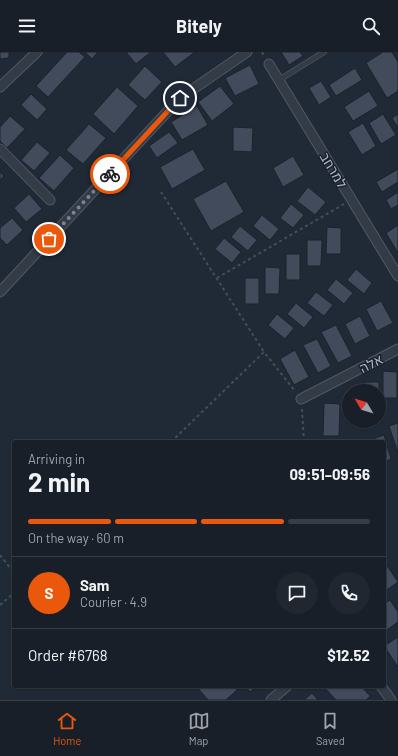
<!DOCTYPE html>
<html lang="en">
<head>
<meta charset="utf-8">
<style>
  body { margin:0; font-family:Barlow,Heebo,sans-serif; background:#212730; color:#f1f3f6; height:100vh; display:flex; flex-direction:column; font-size:15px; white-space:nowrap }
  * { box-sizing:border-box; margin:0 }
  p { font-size:13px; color:#9fa2a8 }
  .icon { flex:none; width:22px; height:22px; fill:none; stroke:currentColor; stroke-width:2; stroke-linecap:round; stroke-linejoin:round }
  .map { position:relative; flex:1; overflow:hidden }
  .sheet { position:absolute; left:12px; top:388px; width:374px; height:248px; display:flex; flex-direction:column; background:#181f28; border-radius:4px; box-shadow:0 1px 3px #0004,0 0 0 1px #363d45 }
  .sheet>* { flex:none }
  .needle { width:26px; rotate:308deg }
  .controls { position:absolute; left:342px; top:332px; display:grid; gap:8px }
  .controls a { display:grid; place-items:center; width:44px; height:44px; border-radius:50%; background:#181f28; box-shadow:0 1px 3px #0004,0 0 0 1px #363d45; font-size:20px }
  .pin { position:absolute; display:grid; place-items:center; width:34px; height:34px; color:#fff; margin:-17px; border:2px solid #fff; border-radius:50%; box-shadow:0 1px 4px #0007 }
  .courier { position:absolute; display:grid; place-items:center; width:40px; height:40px; margin:-20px; border:3px solid #ea580c; border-radius:50%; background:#fff; color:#222; box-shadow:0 1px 5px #0007 }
  .head em { font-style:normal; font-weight:700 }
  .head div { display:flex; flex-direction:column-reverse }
  .head { display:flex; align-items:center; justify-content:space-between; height:68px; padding:0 16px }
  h1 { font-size:26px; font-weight:700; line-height:30px }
  .bar { display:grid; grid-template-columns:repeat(4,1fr); gap:6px 4px; align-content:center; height:48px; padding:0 16px }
  .bar i { height:5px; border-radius:3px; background:#363d45 }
  .bar .active { background:#ea580c }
  .bar p { grid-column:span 4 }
  .line { display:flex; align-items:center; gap:10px; padding:0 16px; border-top:1px solid #363d45 }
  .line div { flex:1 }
  .round { display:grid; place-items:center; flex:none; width:42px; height:42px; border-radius:21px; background:#212730 }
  header { display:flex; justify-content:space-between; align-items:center; height:52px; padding:0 16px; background:#181f28; font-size:18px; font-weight:700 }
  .tabs { display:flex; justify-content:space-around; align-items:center; height:56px; border-top:1px solid #363d45; background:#181f28; font-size:11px; color:#9fa2a8 }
  .tabs a { display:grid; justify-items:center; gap:2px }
  .tabs .active { color:#ea580c }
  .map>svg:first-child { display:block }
</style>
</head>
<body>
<header><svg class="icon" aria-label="menu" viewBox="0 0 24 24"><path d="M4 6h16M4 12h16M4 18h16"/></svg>Bitely<svg class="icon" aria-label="search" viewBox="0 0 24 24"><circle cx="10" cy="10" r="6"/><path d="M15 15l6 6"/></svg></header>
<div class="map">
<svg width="398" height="648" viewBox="0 0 398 648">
  <rect width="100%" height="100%" fill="#202936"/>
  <path fill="#414b5b" stroke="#1b222d" d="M0,0H9V6L0,7Z
    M67,0H79L85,5L48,45L36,34Z
    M85,0H98L92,7Z
    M126,0H151L136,12Z
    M163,0H195L175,15Z
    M281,0H300L303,4L289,13Z
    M383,0H392L398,10V39L387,46L366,11Z
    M250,13L259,32L235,44L225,26Z
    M145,14L162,30L145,48L128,33Z
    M355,16L362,28L336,44L329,33Z
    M321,29L331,45L319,53L309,36Z
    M220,34L234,52L212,69L198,50Z
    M117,35L138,54L114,82L93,62Z
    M369,39L378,54L353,69L344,55Z
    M31,42L47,57L37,68L21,53Z
    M197,54L208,73L182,88L171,70Z
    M383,62L396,83L381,92L369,71Z
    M398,62V76L392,66Z
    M10,64L25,77L7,96L0,89V75Z
    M363,71L376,94L362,103L348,80Z
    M89,72L106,86L83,112L66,98Z
    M233,75L253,76L252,100L233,99Z
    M169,80L178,91L157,106L149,94Z
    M37,90L50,101L34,119L21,108Z
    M193,97L205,118L172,137L160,115Z
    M60,103L74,116L54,139L39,126Z
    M293,104L304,123L283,135L273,116Z
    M398,117V130L382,140L376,130Z
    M0,120L4,124L0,128Z
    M226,129L244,160L211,179L193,147Z
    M308,135L326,150L315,163L297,149Z
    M398,140V153L391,157L386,148Z
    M29,142L42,157L26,170L14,156Z
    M291,152L304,163L293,176L280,166Z
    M262,163L279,177L270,188L253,174Z
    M12,166L23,178L7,193L0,186V176Z
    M398,173V201L386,181Z
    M240,174L257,188L248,199L231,185Z
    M327,175L341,176V202H326Z
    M224,186L241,200L232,211L215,197Z
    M307,188H322L321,214H307Z
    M286,202H300V228H286Z
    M265,215L280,216L279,242H265Z
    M356,217L372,231L364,242L347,228Z
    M245,226H259V252H245Z
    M336,227L353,241L344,252L327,238Z
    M316,240L333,253L324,264L307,251Z
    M381,249L393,271L377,279L366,257Z
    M296,251L313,265L304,276L287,262Z
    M277,262L294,276L285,287L268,273Z
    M360,264L370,284L355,292L345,272Z
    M336,273L352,304L338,311L321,280Z
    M317,287L331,314L318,321L303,293Z
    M295,298L309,325L294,333L280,307Z
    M383,319L397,320V346H383Z
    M365,330H379V351V339H365Z
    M346,342H349V366H346Z
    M324,351L340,352L339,384H323Z
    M398,371V401L389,374Z
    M384,383L391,407L384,410V390H371L370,388Z
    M386,512L398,530L384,540V514Z
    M390,548L398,560V570L384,580V552Z
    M398,585V615L384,594Z
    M196,634H233L237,638L226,648H208Z
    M245,634H257L250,640Z
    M323,634H361L370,644L366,648H336Z
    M312,641L318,648H304Z"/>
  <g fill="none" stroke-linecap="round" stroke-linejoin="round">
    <defs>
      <path id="lane" d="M279,28L324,0"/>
      <path id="street" d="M269,12L398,224
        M0,35L37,0
        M0,97L50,148
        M0,240L180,46L247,0
        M301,347L398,297
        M381,634L391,648
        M271,648L287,634"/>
    </defs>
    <use href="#lane" stroke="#515865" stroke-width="6"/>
    <use href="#street" stroke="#515865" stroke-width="11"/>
    <path stroke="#3f5155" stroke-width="2" stroke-dasharray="3 3" stroke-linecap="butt" d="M262,0L264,4
      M161,140L264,300
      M217,226L344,152
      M302,357L304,390
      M171,390L264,300L295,339
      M0,503L14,521
      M0,553L14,541"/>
    <use href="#lane" stroke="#333b47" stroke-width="4.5"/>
    <use href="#street" stroke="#333b47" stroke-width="9"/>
  </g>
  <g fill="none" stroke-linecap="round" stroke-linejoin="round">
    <path stroke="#7c8492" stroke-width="4" stroke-dasharray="0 7.2" d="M49,187L110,122"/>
    <path stroke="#ea580c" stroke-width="5" d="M110,122L180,46"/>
  </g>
  <g text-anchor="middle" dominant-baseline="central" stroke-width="3" stroke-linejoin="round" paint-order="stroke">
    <g font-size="14" fill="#adb5c4" stroke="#19202b">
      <text transform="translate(334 118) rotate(59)">למרחב</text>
      <text transform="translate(371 311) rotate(-27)">אלה</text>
    </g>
  </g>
</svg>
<div class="controls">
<a><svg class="needle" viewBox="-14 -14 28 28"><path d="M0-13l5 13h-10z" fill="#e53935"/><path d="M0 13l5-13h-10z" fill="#9fa2a8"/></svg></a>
</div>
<div class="pin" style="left:49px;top:187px;background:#ea580c"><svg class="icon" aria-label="bag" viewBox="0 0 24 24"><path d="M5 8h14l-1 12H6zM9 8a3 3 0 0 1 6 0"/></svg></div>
<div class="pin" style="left:180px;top:46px;background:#1f2937"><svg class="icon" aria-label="home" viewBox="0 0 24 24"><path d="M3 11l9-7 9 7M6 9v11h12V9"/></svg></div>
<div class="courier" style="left:110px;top:122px"><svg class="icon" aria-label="bike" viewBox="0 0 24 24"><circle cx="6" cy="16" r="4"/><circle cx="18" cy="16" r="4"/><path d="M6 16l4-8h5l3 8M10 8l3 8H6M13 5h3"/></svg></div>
<section class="sheet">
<div class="head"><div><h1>2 min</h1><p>Arriving in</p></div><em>09:51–09:56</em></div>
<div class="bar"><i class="active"></i><i class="active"></i><i class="active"></i><i></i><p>On the way · 60 m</p></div>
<div class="line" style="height:72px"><b class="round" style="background:#ea580c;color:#fff">S</b><div><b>Sam</b><p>Courier · 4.9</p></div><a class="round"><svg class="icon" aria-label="chat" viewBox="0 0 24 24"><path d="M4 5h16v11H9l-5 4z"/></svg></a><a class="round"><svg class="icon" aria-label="phone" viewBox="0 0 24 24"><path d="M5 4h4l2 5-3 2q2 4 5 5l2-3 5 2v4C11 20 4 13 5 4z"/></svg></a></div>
<div class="line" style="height:52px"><div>Order #6768</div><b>$12.52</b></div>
</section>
</div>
<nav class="tabs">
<a class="active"><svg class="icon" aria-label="home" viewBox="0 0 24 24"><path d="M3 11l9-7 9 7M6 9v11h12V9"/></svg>Home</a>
<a><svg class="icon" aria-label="map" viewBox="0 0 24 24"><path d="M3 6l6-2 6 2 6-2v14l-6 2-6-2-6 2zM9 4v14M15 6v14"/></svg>Map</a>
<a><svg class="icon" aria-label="saved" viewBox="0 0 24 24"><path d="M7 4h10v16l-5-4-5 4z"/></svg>Saved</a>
</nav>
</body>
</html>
